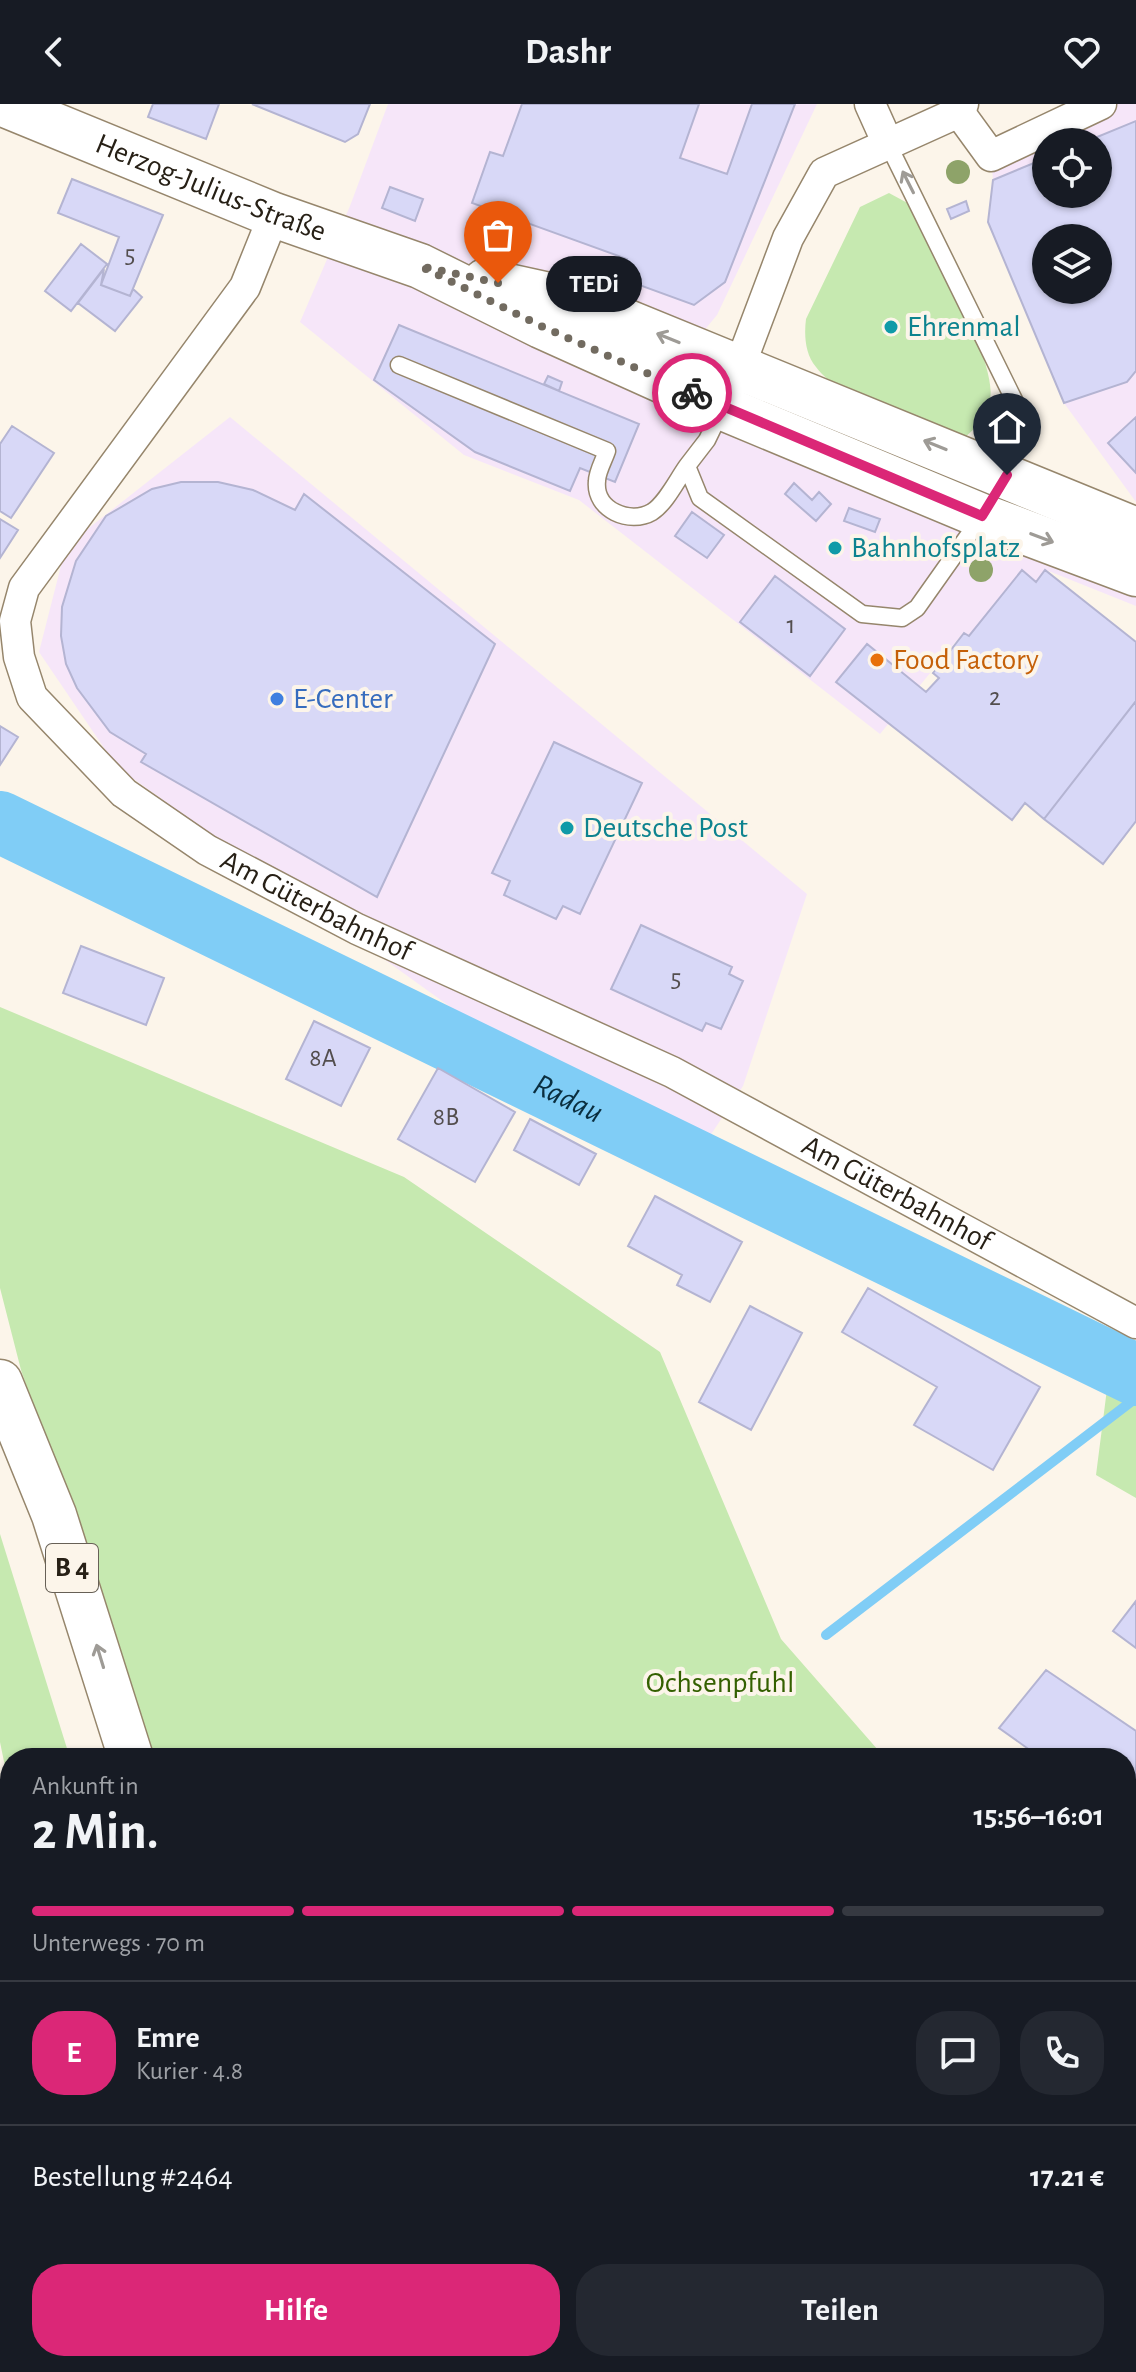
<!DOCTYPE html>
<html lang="de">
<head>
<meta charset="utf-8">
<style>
  body { margin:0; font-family:"Alegreya Sans",sans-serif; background:#242831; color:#f1f3f6; height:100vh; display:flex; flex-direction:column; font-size:30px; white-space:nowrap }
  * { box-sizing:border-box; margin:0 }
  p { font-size:26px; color:#9ea1a6 }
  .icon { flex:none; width:44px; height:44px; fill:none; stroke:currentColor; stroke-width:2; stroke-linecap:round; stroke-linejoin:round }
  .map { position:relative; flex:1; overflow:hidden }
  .drawer { position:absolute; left:0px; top:1644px; width:1136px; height:624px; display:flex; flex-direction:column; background:#171b24; border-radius:32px 32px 0 0; box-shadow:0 2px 6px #0004 }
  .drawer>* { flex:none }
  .controls { position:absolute; left:1032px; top:24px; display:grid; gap:16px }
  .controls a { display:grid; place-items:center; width:80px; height:80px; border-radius:50%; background:#171b24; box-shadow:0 2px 6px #0004; font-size:40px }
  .pin { position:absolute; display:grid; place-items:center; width:68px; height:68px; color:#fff; margin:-82px -34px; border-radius:50% 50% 50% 0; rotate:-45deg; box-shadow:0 0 8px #0007 }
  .pin .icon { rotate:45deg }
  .courier { position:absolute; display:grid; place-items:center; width:80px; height:80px; margin:-40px; border:6px solid #db2777; border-radius:50%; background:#fff; color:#222; box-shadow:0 2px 10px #0007 }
  .bubble { position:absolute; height:56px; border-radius:28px; background:#171b24; box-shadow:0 2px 6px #0004; font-size:26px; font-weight:700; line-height:56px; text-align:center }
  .head em { font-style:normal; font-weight:700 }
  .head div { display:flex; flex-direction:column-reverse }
  .head { display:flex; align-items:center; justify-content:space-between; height:136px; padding:0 32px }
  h1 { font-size:52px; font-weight:700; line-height:60px }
  .bar { display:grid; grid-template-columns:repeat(4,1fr); gap:12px 8px; align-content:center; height:96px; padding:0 32px }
  .bar i { height:10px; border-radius:6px; background:#363941 }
  .bar .current { background:#db2777 }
  .bar p { grid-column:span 4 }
  .line { display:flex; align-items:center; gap:20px; padding:0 32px; border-top:2px solid #363941 }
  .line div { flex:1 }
  .round { display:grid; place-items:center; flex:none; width:84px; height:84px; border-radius:32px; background:#242831 }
  .button { display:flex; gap:16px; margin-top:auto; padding:16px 32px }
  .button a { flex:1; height:92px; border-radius:32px; background:#db2777; color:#fff; font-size:32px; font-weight:700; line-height:92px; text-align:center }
  .button a+a { background:#242831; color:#f1f3f6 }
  header { display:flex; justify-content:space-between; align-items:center; height:104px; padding:0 32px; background:#171b24; font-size:36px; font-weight:700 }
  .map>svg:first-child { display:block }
</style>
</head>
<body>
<header><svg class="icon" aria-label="back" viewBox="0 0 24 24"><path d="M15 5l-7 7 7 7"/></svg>Dashr<svg class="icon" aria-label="heart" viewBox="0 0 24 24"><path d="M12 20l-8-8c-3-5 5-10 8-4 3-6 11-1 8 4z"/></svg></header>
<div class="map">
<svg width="1136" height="2268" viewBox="0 0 1136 2268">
  <rect width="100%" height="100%" fill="#fcf5ea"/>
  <path fill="#f6e6f9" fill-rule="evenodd" d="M388,0H817L717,211L702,229L1136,404V502L1046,466L1036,478L1022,467L969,532L963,529L880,630L579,396L464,351L300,218L350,102Z
    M1118,0H1136V398L1064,299L988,118L993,76L991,52ZM1046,38H1098V90H1046ZM1046,134H1098V186H1046Z
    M230,313L807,790L743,982L708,1035L463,912L117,663L39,548L66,442Z"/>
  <path fill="#c6e9b0" d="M889,89L913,102C931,141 998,258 990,295C986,313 977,323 963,335C922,318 842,298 816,263C805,250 804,231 806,215L860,103Z
    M0,903L404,1073L660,1248L781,1535L885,1654H148L129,1578L21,1266L0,1184Z
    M1113,1238L1136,1251V1394L1096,1371Z
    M0,1430L70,1654H10V1687L0,1638Z
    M0,1793L10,1874V2117L0,2134Z
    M1126,1929L1136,1940V2160L1126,2151Z
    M34,2258H183L184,2268H33Z
    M272,2258H307L309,2268H273Z"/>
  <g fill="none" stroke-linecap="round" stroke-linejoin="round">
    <path stroke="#80cdf6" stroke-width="10" d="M826,1531L1136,1294"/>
    <path stroke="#80cdf6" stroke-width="62" id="s1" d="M0,718L1136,1271"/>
  </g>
  <path fill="#d8d8f7" stroke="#b4b4d2" stroke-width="2" fill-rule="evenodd" d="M153,0H219L206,35L148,13Z
    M252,0H370L358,30L345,38Z
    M522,0H699L680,54L727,70L752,0H795L725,178L694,201L620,174L627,155L472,99L490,48L503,52Z
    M1136,17V267L1127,278L1064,299L988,118L993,76L1046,54V90H1098V38H1085ZM1046,134H1098V186H1046Z
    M72,75L163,111L130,192L101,181L119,133L58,109Z
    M390,83L423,95L415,117L382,104Z
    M966,97L969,107L951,115L947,105Z
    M81,140L107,160L71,207L45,187Z
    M104,165L101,181L130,192L133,185L142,193L115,227L78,199Z
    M399,221L639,320L615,378L580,364L570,387L475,348L374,276Z
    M548,272L562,278L559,287L544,280Z
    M1136,313V369L1108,339Z
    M12,322L54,349L11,414L0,407V340Z
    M181,378H218L253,386L295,406L304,390L495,540L377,793L141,658L146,650L110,628L77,584L66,560L61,532L62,503L76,457L106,412L152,385Z
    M794,379L812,396L819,388L831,400L816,417L785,390Z
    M849,404L880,415L875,428L844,417Z
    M692,408L724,431L707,454L675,432Z
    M0,415L18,426L0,454Z
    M1022,466L1036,478L1045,466L1136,538V597L1044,715L1025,699L1012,716L836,578L867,540L926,588L939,574L933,569L964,529L969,532Z
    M775,472L845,525L810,572L740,518Z
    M1136,597V717L1103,760L1044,715Z
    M0,622L18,633L0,661Z
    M554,638L642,679L580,810L563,802L556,815L504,791L510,777L492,769Z
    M641,821L732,863L729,870L743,877L721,925L706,919L702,927L611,885Z
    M81,842L164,874L146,921L63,889Z
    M314,917L370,944L341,1002L286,975Z
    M438,964L515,1008L475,1078L398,1035Z
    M530,1015L596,1050L579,1081L514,1046Z
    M655,1092L742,1138L710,1198L677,1181L682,1171L628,1142Z
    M868,1184L1040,1283L993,1366L914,1321L937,1283L842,1228Z
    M750,1202L802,1229L751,1326L699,1298Z
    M1136,1497V1544L1113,1527Z
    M1046,1566L1136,1627V1719L1132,1725L1126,1722V1654H1041L999,1624Z"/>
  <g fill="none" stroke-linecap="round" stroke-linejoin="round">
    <defs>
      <path id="service" d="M888,40L1020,308L1007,371
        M399,261L607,347C604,356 597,368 597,377C594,406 630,421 652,408C666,399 677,376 687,362
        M722,305L707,336L687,362L700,394L862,510L902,514L917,504L980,415"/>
      <g id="minor">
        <path d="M870,0L888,40"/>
        <path d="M959,8L991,52L1101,0"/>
        <path id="s2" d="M274,111L245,183L24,484L15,517L19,553L32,593L124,689L207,746L357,825L672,968L1136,1219"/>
        <path d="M733,280L788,134L824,69L959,8L963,0"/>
      </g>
      <path id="tertiary" d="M0,1793L10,1874
        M0,2221L10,2143"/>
      <g id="secondary">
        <path id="s3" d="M3,0L274,111L420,162L541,222L723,304L982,412L1136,470"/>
        <path d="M485,177L576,197L1136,426"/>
      </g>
      <path id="trunk" d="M0,1278L54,1411L131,1654
        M213,2258L214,2268
        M248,2258L249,2268"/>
    </defs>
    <use href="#service" stroke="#96866c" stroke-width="19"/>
    <use href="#minor" stroke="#96866c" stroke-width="33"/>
    <use href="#tertiary" stroke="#96866c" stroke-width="41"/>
    <use href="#secondary" stroke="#96866c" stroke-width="47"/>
    <use href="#trunk" stroke="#96866c" stroke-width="47"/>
    <use href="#service" stroke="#fff" stroke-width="16"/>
    <use href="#minor" stroke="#fff" stroke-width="30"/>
    <use href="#tertiary" stroke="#fff" stroke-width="38"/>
    <use href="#secondary" stroke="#fff" stroke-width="44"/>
    <use href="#trunk" stroke="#fff" stroke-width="44"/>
  </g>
  <g fill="#8ea369">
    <circle cx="958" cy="68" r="12"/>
    <circle cx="981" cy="466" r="12"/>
  </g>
  <defs><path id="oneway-shaft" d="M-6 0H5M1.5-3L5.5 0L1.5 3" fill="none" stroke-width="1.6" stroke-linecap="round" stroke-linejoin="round" transform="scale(2)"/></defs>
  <g stroke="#9e9b96">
    <use href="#oneway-shaft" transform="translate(908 78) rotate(-117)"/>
    <use href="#oneway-shaft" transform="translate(668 234) rotate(-158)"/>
    <use href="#oneway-shaft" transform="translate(935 341) rotate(-158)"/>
    <use href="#oneway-shaft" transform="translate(1042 434) rotate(21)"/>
    <use href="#oneway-shaft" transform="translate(100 1552) rotate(-107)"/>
  </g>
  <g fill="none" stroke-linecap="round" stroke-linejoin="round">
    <path stroke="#726b60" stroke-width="8" stroke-dasharray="0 14.4" d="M498,179L420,162L541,222L692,289"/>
    <path stroke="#db2777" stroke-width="10" d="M692,289L982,412L1007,371"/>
  </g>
  <g fill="#0f9aa8" stroke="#fcf5ea" stroke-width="3">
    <circle cx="891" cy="223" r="8"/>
    <circle cx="835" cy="444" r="8"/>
    <circle cx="567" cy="724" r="8"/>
  </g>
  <circle fill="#e8710a" stroke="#fcf5ea" stroke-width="3" cx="877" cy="556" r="8"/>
  <circle fill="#3f7fe0" stroke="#fcf5ea" stroke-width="3" cx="277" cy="595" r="8"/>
  <g text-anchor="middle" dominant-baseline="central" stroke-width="8" stroke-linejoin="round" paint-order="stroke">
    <g font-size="26" fill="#534e4e">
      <text x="130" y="150">5</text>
      <text x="791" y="521">1</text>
      <text x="995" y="593">2</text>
      <text x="676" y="874">5</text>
      <text x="323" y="954">8A</text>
      <text x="446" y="1013">8B</text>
    </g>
    <rect fill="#fcf5ea" stroke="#676056" stroke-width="2" x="46" y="1440" width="52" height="48" rx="6"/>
    <g font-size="28" font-weight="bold" fill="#272016">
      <text x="72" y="1464">B 4</text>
    </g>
    <g font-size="30" fill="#272016" stroke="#fcf5ea">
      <text stroke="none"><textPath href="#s3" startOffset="224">Herzog-Julius-Straße</textPath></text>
      <text stroke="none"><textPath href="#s2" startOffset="920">Am Güterbahnhof</textPath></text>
      <text stroke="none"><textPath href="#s2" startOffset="1568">Am Güterbahnhof</textPath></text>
    </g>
    <g font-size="30" fill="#0d838f" stroke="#fcf5ea" text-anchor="start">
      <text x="907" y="223">Ehrenmal</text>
      <text x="851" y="444">Bahnhofsplatz</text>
      <text x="583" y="724">Deutsche Post</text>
    </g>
    <g font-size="30" fill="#c56008" stroke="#fcf5ea" text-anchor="start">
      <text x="893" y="556">Food Factory</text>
    </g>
    <g font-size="30" fill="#366cbe" stroke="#fcf5ea" text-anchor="start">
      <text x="293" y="595">E-Center</text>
    </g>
    <g font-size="30" fill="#346000" stroke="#fcf5ea">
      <text x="720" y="1579">Ochsenpfuhl</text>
    </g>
    <g font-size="32" font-style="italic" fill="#0a2e3f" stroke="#fcf5ea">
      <text stroke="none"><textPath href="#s1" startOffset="632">Radau</textPath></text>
    </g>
  </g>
</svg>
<div class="controls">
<a><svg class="icon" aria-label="locate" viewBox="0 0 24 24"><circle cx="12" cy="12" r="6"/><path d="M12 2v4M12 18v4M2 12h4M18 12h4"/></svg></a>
<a><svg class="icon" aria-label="layers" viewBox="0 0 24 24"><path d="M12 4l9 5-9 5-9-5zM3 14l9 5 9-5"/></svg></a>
</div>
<div class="pin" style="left:498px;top:179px;background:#ea580c"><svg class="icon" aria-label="bag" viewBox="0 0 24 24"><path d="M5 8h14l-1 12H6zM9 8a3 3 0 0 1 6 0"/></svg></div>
<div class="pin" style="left:1007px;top:371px;background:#1f2937"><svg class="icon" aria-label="home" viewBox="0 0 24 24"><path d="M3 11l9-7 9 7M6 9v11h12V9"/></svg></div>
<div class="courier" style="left:692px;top:289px"><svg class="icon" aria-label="bike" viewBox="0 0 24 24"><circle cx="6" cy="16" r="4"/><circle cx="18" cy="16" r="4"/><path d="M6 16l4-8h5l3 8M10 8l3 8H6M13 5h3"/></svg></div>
<div class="bubble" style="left:546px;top:152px;width:96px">TEDi</div>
<section class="drawer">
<div class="head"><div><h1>2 Min.</h1><p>Ankunft in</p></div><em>15:56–16:01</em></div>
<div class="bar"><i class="current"></i><i class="current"></i><i class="current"></i><i></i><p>Unterwegs · 70 m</p></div>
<div class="line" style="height:144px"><b class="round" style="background:#db2777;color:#fff">E</b><div><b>Emre</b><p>Kurier · 4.8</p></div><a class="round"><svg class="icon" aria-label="chat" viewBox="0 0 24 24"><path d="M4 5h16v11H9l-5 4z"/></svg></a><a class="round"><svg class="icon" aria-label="phone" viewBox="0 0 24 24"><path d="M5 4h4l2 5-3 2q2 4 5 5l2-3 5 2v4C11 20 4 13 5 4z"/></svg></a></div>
<div class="line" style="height:104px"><div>Bestellung #2464</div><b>17.21 €</b></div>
<div class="button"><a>Hilfe</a><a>Teilen</a></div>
</section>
</div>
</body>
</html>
